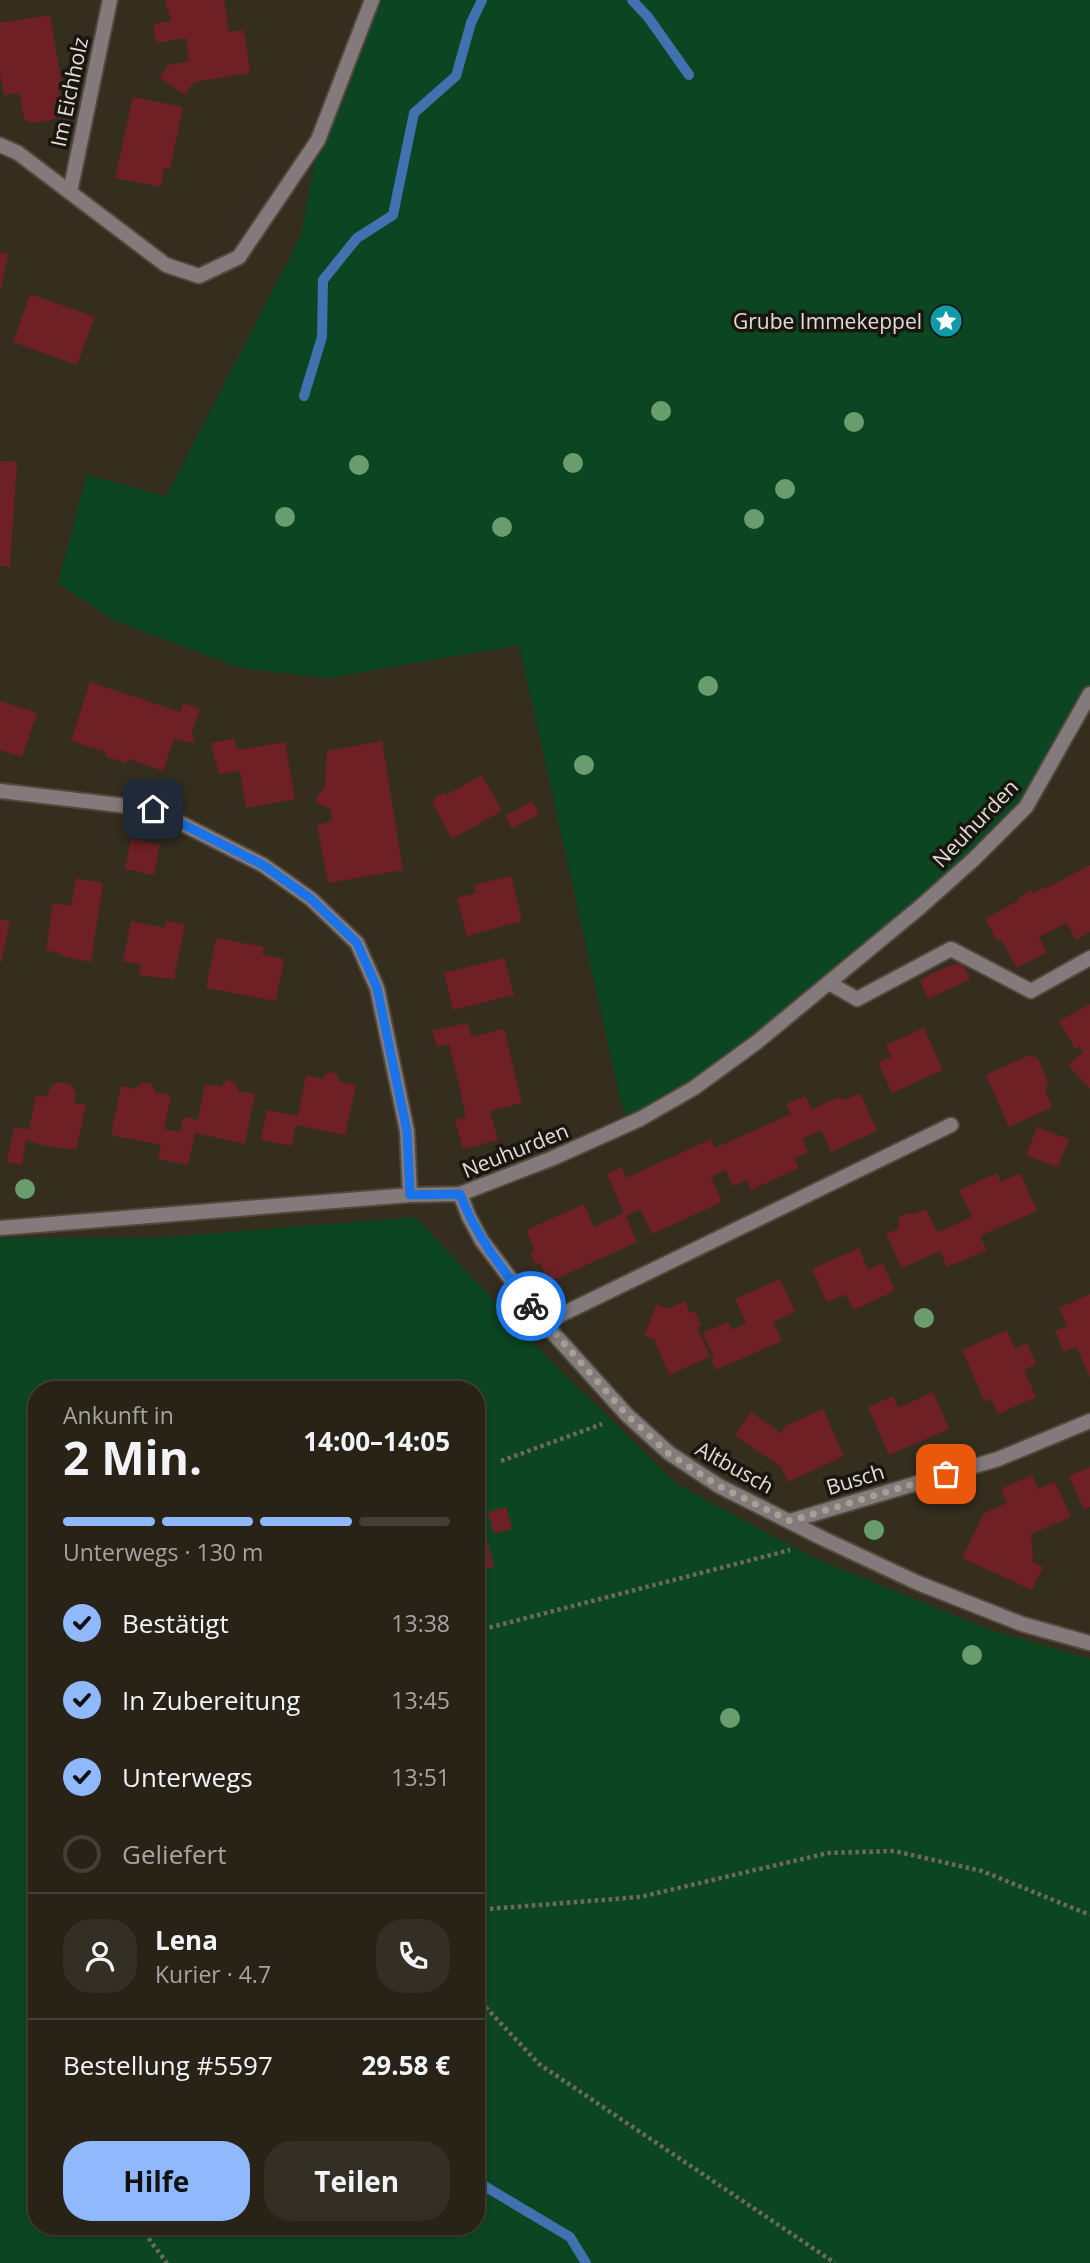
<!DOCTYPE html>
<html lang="de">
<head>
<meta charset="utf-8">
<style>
  body { margin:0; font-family:"Open Sans",sans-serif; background:#342f24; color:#f1f3f6; height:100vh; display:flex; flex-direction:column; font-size:26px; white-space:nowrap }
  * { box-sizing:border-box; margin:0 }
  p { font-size:23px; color:#a5a4a1 }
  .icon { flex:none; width:38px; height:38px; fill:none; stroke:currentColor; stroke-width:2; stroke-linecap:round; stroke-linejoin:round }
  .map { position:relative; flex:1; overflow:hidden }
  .sheet { position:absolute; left:28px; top:1381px; width:457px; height:854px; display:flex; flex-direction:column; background:#282217; border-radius:28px; box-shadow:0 2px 5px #0004,0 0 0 2px #443f36 }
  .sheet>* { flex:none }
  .pin { position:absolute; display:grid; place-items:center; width:60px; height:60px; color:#fff; margin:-30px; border-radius:14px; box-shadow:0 4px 10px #0006 }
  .courier { position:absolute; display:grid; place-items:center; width:70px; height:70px; margin:-35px; border:5px solid #1a73e8; border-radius:50%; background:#fff; color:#222; box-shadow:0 2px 9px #0007 }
  .overview em { font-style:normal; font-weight:700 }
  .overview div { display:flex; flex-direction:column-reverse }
  .overview { display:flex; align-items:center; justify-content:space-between; height:119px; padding:0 35px }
  h1 { font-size:46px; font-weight:700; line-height:52px }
  .bar { display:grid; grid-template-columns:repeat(4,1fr); gap:10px 7px; align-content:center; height:84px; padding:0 35px }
  .bar i { height:9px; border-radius:5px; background:#443f36 }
  .bar .selected { background:#8fb8fd }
  .bar p { grid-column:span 4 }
  .line { display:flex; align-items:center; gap:18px; padding:0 35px; border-top:2px solid #443f36 }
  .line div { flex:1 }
  .round { display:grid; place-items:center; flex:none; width:74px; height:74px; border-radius:28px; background:#342f24 }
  ol { padding:0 35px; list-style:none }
  li { display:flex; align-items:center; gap:21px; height:77px }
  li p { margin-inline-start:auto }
  li .icon { padding:7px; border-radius:50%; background:#8fb8fd; color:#111; stroke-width:4 }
  li:last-child { color:#a5a4a1 }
  li i { width:38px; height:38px; border:4px solid #443f36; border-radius:50% }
  .primary-button { display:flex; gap:14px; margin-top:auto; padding:14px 35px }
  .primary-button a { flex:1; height:80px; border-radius:28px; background:#8fb8fd; color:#111; font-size:28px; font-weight:700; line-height:80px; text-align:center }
  .primary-button a+a { background:#342f24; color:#f1f3f6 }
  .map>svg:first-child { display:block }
</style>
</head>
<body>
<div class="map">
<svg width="1090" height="2263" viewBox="0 0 1090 2263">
  <rect width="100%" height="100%" fill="#352e1f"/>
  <path fill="#0c4522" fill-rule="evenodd" d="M375,0H1090V694L1026,807L757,1042L629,1125L620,1098L519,645L329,678L240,668L113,620L58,583L87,475L166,496L300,238L319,141Z
    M415,1217L555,1365L678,1485L814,1558L991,1630L1090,1659V2263H0V1238H157ZM37,1390H476V2226H37Z"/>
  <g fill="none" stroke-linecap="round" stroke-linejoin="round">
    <path stroke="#4172af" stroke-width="10" d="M632,0L648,17L689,75
      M304,396L322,337L323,280L357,238L393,215L414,113L456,76L471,23L482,0
      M476,2181L570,2237L586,2263"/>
  </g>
  <path fill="#6e2024" d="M165,0H224L229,32L244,30L250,73L194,82L185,95L160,78L168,65L189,61L186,38L156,43L153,24L171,21Z
    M50,15L62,85L58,87L60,102L54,103L56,119L32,123L24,119L20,93L4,95L0,73V23Z
    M133,97L183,107L170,169L164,168L161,187L115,178Z
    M0,252L8,254L1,289H0Z
    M30,294L95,317L77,365L13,342Z
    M0,461L17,462L10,567L0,566Z
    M90,682L180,712L183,703L200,709L192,732L194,744L174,738L163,771L128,759L126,763L105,756L106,752L71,741Z
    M0,701L37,713L22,757L0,750Z
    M234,739L237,750L285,742L295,799L246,808L240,771L219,774L211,743Z
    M382,741L403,870L328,883L317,825L332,821L331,810L315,801L325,785L327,751Z
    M482,775L502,811L452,839L432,802L435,800L434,798L445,792L446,795Z
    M532,801L539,814L512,829L505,816Z
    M131,839L160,845L154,875L125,869Z
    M1090,865V932L1076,940L1067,923L1039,937L1047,952L1017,968L1001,939L997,941L985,919L1019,900L1018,898L1031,890L1033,894L1046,886L1047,888Z
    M511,876L522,921L467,936L457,898L476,893L474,885Z
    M76,878L103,883L91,962L61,956L62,954L46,950L53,903L71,906Z
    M0,919L10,921L1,963H0Z
    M131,921L164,928L165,921L185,924L174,979L139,975L141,965L123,961Z
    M216,938L264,947L262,954L284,959L276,1001L206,988Z
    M504,958L514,995L453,1010L444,973Z
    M956,964H963L970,979L928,999L920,981L936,971Z
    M1090,1004V1089L1068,1065L1083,1052L1080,1047L1075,1049L1059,1021Z
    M467,1023L472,1037L504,1029L522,1103L490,1111L498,1140L463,1149L455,1120L466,1117L458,1080L449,1044L437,1047L432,1031Z
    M924,1028L943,1070L892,1093L878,1063L891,1057L886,1045Z
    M1029,1055L1038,1058L1048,1082L1045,1090L1052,1107L1009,1127L986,1075Z
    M328,1072L337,1074L340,1082L356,1085L345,1135L296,1125L292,1146L261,1140L267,1110L298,1116L306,1075L322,1079Z
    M227,1080L235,1082L239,1091L255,1094L245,1144L195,1133L188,1165L158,1159L161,1145L111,1135L121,1086L137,1089V1086L144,1082L152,1084L156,1093L171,1095L164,1129L180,1132L183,1117L198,1120L205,1084L221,1087Z
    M57,1082L70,1084L76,1093L74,1103L86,1105L76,1150L45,1146L26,1140L22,1165L7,1162L14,1127L29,1130L36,1095L47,1097L50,1088Z
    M860,1093L877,1131L831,1152L821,1130L802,1139L808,1152L794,1158L799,1168L751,1190L747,1180L733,1186L726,1170L711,1177L722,1202L652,1234L640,1209L626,1216L637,1242L549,1282L541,1264L534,1262L531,1255L534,1248L526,1230L584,1204L594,1227L624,1213L607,1174L622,1167L626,1178L711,1139L715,1148L791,1114L786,1104L805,1096L812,1109L839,1097L845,1100Z
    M1037,1127L1069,1139L1058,1167L1026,1155Z
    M997,1173L1001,1182L1020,1173L1037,1211L980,1236L987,1250L971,1257L947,1267L940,1251L902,1268L886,1234L900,1228L898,1222L900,1216L906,1213L912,1215L926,1209L937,1232L941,1231L972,1217L959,1190Z
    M859,1248L868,1270L883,1263L895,1291L853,1310L846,1294L827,1302L812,1269Z
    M780,1279L795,1312L773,1322L782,1341L716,1370L711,1359L714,1358L703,1333L728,1322L732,1330L746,1323L735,1299Z
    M1090,1294V1378L1076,1346L1064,1352L1055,1331L1067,1326L1059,1308Z
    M685,1301L690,1313L695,1311L701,1325L697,1327L710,1357L669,1375L654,1339L644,1336L657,1304L668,1309Z
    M1007,1330L1015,1349L1027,1343L1036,1364L1024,1370L1036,1397L998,1414L991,1399L985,1402L962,1350Z
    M933,1392L949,1429L889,1455L868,1407L893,1396L898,1408Z
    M823,1409L844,1456L788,1482L781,1467L735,1435L751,1412L781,1433L785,1426Z
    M1090,1467V1507L1084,1510L1069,1476Z
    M1032,1475L1038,1489L1055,1482L1071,1517L1031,1534L1033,1562L1043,1567L1032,1590L962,1558L984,1513L1007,1503L1001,1489Z
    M476,1489L485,1517L482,1518L494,1567L476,1571Z
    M506,1507L512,1529L494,1534L488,1512Z"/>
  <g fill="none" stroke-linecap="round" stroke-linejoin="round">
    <defs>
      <path id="minor" d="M0,145L18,153L166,265L199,276L239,257L318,140L372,0
        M70,192L110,0
        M0,791L153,809L263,865L311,899L357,943L377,988L407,1131L410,1195
        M829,983L857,999L951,949L1031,991L1090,958
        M460,1194L469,1217L482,1241L544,1323L627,1415L669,1453L719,1486L824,1539L918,1583L1022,1624L1090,1643
        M0,1228L410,1195L460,1194L553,1158L640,1119L694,1088L757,1042L919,908L974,859L1026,807L1090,694
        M544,1323L951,1125
        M790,1521L998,1459L1090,1421"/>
    </defs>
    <use href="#minor" stroke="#514a3c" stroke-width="18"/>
    <path stroke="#6f695c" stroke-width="4.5" stroke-dasharray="3.5 3.5" stroke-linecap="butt" d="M501,1461L602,1424
      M476,1631L790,1550
      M31,1737L37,1736
      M476,1910L640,1897L828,1853L894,1851L982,1871L1090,1915
      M476,1997L539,2064L835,2263
      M142,2226L151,2242L167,2263"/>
    <use href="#minor" stroke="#847a7c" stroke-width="14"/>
  </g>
  <g fill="#699d6e">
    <circle cx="661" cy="411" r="10"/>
    <circle cx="854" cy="422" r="10"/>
    <circle cx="573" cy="463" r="10"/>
    <circle cx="359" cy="465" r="10"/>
    <circle cx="785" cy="489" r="10"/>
    <circle cx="285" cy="517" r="10"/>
    <circle cx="754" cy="519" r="10"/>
    <circle cx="502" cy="527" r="10"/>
    <circle cx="708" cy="686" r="10"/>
    <circle cx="584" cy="765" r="10"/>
    <circle cx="25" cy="1189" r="10"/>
    <circle cx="924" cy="1318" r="10"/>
    <circle cx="874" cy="1530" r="10"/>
    <circle cx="972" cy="1655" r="10"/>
    <circle cx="730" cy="1718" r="10"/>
  </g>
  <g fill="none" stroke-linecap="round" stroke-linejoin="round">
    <path stroke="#a5a095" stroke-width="7" stroke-dasharray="0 12.6" d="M531,1306L627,1415L668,1453L719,1486L790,1521L946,1474"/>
    <path stroke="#1a73e8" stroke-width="9" d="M153,809L263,865L311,899L357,943L377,988L407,1131L410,1195L460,1194C476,1237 503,1270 531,1306"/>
  </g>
  <defs>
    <symbol id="sight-disc" viewBox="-11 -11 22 22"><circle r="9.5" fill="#0f9aa8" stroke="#191610"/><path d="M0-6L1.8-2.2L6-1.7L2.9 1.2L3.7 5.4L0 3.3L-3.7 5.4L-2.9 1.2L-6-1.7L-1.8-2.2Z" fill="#fff"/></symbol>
  </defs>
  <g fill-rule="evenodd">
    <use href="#sight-disc" x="927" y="302" width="38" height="38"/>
  </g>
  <g text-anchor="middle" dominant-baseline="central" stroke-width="7" stroke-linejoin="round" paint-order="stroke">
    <g font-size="21" fill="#e1ddd4" stroke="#191610">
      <text transform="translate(69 92) rotate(-78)">Im Eichholz</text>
      <text transform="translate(975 823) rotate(-46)">Neuhurden</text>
      <text transform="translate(515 1150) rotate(-22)">Neuhurden</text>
      <text transform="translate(735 1467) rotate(29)">Altbusch</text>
      <text transform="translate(855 1479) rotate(-17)">Busch</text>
    </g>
    <g font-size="21" fill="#e1ddd4" stroke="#191610" text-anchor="end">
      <text x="922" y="321">Grube Immekeppel</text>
    </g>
  </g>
</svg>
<div class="pin" style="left:946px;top:1474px;background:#ea580c"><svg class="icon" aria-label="bag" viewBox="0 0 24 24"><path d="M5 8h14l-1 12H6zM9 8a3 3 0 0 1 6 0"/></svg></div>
<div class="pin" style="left:153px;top:809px;background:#1f2937"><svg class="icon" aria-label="home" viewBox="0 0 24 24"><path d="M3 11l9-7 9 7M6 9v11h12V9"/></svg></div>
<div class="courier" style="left:531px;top:1306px"><svg class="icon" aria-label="bike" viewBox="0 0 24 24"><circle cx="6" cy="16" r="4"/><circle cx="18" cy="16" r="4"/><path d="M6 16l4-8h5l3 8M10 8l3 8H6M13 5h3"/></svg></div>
<section class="sheet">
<div class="overview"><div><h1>2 Min.</h1><p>Ankunft in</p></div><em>14:00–14:05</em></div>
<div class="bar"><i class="selected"></i><i class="selected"></i><i class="selected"></i><i></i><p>Unterwegs · 130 m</p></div>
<ol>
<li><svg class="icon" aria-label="check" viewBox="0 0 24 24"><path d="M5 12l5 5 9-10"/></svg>Bestätigt<p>13:38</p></li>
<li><svg class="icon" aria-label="check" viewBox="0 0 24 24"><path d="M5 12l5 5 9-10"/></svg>In Zubereitung<p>13:45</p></li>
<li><svg class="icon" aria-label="check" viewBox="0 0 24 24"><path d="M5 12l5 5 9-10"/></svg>Unterwegs<p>13:51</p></li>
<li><i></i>Geliefert</li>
</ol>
<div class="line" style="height:126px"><a class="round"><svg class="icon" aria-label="person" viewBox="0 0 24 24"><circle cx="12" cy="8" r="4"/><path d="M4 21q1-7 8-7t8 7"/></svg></a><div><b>Lena</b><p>Kurier · 4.7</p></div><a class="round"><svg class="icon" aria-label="phone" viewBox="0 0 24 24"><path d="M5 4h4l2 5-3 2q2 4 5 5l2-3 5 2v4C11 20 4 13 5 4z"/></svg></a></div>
<div class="line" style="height:91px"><div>Bestellung #5597</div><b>29.58 €</b></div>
<div class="primary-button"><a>Hilfe</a><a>Teilen</a></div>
</section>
</div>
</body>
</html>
